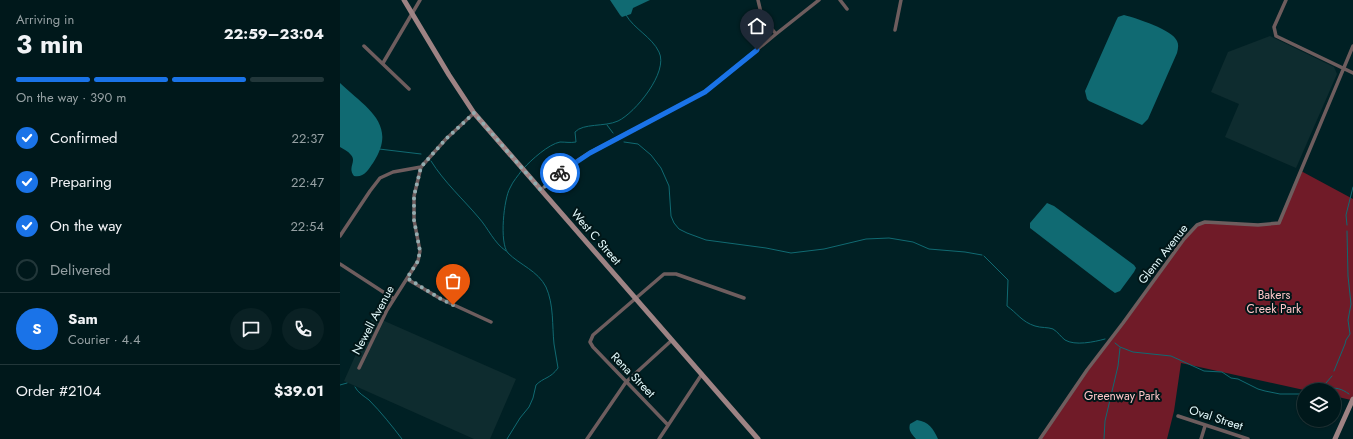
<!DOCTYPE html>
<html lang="en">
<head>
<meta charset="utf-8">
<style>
  body { margin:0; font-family:Jost,sans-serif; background:#0a2124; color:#f1f3f6; height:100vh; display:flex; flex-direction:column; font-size:15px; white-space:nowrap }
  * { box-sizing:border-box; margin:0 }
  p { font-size:13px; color:#95a0a3 }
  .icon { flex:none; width:22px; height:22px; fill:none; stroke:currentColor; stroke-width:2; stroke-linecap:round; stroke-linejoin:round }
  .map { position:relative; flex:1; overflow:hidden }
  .details { display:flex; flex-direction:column; background:#00181b; width:340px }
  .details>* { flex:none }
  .tools { position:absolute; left:957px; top:383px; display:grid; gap:8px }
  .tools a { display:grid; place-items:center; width:44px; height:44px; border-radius:50%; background:#00181b; box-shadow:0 1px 3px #0004,0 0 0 1px #22373a; font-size:20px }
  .pin { position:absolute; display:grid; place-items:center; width:34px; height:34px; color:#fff; margin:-41px -17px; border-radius:50% 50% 50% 0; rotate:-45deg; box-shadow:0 0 4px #0007 }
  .pin .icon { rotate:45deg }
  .courier { position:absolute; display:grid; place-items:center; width:40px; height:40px; margin:-20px; border:3px solid #1a73e8; border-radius:50%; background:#fff; color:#222; box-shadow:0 1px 5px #0007 }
  .headline em { font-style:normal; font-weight:700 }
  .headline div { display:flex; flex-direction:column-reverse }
  .headline { display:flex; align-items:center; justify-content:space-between; height:68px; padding:0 16px }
  h1 { font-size:26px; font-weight:700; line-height:30px }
  .bar { display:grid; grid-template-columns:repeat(4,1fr); gap:6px 4px; align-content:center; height:48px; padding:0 16px }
  .bar i { height:5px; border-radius:3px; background:#22373a }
  .bar .current { background:#1a73e8 }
  .bar p { grid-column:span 4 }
  .line { display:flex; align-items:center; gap:10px; padding:0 16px; border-top:1px solid #22373a }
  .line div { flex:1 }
  .round { display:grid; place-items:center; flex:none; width:42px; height:42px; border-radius:21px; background:#0a2124 }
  ol { padding:0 16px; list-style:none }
  li { display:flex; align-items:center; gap:12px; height:44px }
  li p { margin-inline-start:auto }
  li .icon { padding:4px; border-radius:50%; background:#1a73e8; color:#fff; stroke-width:4 }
  li:last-child { color:#95a0a3 }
  li i { width:22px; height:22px; border:2px solid #22373a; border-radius:50% }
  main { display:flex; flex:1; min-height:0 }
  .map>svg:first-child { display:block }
</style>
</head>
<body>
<main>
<section class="details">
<div class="headline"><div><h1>3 min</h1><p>Arriving in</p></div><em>22:59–23:04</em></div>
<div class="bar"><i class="current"></i><i class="current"></i><i class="current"></i><i></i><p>On the way · 390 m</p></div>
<ol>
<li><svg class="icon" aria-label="check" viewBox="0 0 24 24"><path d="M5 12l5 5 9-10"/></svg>Confirmed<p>22:37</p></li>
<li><svg class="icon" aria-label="check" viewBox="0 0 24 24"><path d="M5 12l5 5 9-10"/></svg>Preparing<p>22:47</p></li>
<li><svg class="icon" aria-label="check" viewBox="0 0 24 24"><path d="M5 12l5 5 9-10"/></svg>On the way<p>22:54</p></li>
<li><i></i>Delivered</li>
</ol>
<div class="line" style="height:72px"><b class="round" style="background:#1a73e8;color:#fff">S</b><div><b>Sam</b><p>Courier · 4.4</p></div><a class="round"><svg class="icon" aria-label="chat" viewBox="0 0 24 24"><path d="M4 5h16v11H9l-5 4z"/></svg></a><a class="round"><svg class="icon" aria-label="phone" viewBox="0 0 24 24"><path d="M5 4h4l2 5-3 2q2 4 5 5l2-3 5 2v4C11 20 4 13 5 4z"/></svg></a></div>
<div class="line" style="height:52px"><div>Order #2104</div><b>$39.01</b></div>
</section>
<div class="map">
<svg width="1013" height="439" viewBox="0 0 1013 439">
  <rect width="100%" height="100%" fill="#002024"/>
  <path fill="#0e2c2f" d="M930,36L994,67L997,74L956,168L885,137L899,104L871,92L888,52Z
    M33,316L176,379L150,439H134L4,381Z"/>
  <path fill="#701b28" d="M961,171L1013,199V396L1011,400L994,396V390H964L841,363L834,411L827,439H700L733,391L844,239L857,225L865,222L918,225L939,223Z"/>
  <path fill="#106a72" d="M270,0H310L293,8L291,14L282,17L280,15Z
    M784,15C796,18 833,30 837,41C839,45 838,49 837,53L808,119L802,125L749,101L747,99L745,91L776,21L778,17Z
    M0,83C25,107 59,124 33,163C28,170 24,178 14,176C7,167 17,162 11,155C8,151 3,149 0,147Z
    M707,203L714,206L794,265L796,268L794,272L780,291L775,293L768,288L690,228V223Z
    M577,420C589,422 593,428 598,439H576C572,434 568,431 570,424Z"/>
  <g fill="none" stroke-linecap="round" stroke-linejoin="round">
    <path stroke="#106a72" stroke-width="1" d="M267,125L273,133
      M284,142L298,144L311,155L321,168L329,186L331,216L334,223L339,229L347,233L366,240L426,248L451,253L484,249L526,239L549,238L573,242L589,249L625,252L642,255
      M39,149L81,154
      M91,161C104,182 123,199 139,218C148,228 154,243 166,251
      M184,168C191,160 209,144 220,142C226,142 230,143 236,142L235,132C243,123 265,127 278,121C295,113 329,72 319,52C312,37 294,29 286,15
      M1007,225L1006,215L1013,187
      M644,256L668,280L667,306C677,313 682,322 695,326C701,328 708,327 713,329C718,332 721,337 725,340C735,346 754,342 765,339
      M775,343L780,347L793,352L831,356L864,371L882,372L891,378L898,379L918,389L925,391L940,394H964
      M994,371L1005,344L1006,340L1010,334L1008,320L1011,304L1008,276L1007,231
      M0,385L7,383
      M15,387C18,393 24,396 29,400C41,412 52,426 62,439
      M980,390L992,376
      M987,390C995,386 1002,389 1009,394
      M167,439L180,418L189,407L193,398L196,385C204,377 210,379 218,368C217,360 215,352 214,344C212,325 214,305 206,287C198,271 180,265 168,253C159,243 164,198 170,188C173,181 178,176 182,170
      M764,439L765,421L778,366L780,348"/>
    <path stroke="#6e5d5e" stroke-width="3.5" d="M418,0L422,17L436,34
      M500,0L507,9
      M946,0L934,27L936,36L1013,73
      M555,30L561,0
      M24,46L69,89
      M43,63L80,0
      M201,190L223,170L249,153L365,92L436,34L479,0
      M0,236L30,191L40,178L53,172L81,167L106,139L134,113
      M0,264L54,299
      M67,279L101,299L151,322
      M19,368L47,310L78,261L80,251L74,220V196L81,167
      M838,416L908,439
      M328,425L253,347L250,342L253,335L324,274H336L404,298
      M247,439L286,382L332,340
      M319,439L362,374
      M700,439L747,370L783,323L844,239L857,225L865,222L918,225L939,223L1013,46
      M861,439L865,426"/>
    <path stroke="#9e8384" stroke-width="5" d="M64,0L109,75L134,113L418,439
      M995,439L1013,399"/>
  </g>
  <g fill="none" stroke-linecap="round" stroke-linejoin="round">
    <path stroke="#93adb0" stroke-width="4" stroke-dasharray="0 7.2" d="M113,305L101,299L67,278L78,261L80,251L74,220V196L81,167L106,139L134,113L201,190L220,173"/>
    <path stroke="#1a73e8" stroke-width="5" d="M220,173L250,153L365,92L417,50"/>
  </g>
  <g text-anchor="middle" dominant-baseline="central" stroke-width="4" stroke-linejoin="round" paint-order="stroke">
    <g font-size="12" fill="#e2f9fb" stroke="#011618">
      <text transform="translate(256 237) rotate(49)">West C Street</text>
      <text transform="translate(823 254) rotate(-52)">Glenn Avenue</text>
      <text transform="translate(33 320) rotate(-62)">Newell Avenue</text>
      <text transform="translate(293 375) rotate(46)">Rena Street</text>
      <text transform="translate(876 418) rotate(18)">Oval Street</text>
    </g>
    <g font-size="12" fill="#fcc4c6" stroke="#011618">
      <text x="934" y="295">Bakers<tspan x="934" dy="14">Creek Park</tspan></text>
      <text x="782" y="396">Greenway Park</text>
    </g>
  </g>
</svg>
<div class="tools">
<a><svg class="icon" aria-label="layers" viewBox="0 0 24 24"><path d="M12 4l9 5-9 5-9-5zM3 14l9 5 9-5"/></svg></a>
</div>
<div class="pin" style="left:113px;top:305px;background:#ea580c"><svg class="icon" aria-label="bag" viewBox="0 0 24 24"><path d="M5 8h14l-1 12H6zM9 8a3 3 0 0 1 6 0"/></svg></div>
<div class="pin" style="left:417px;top:50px;background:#1f2937"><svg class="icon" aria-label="home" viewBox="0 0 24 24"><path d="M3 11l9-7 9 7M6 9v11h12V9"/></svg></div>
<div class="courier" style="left:220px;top:173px"><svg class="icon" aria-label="bike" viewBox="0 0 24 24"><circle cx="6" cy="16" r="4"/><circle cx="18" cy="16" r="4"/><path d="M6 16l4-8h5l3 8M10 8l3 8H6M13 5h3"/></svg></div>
</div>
</main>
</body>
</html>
